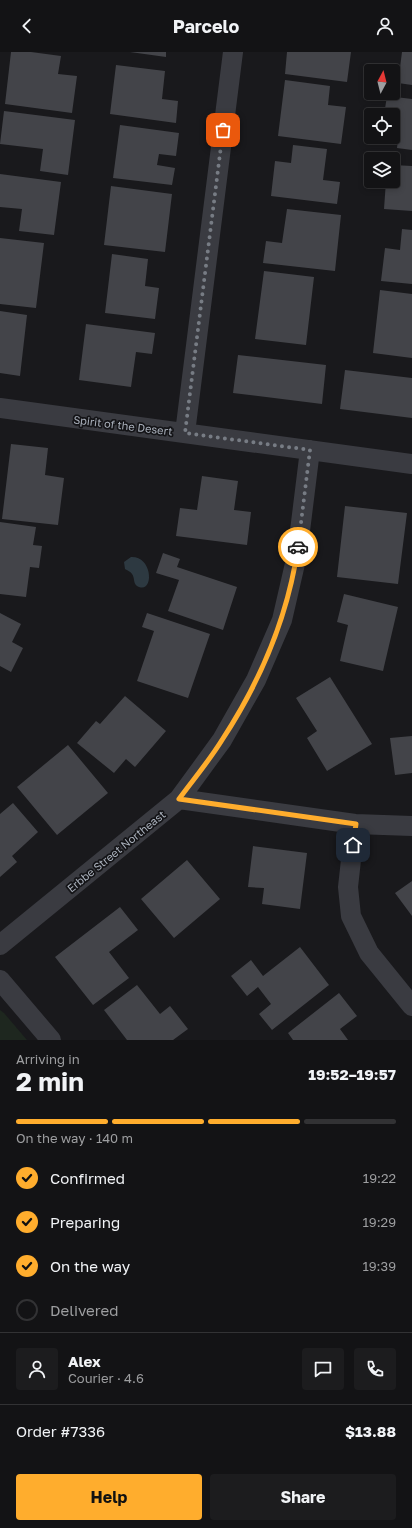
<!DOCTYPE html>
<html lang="en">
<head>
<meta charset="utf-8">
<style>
  body { margin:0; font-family:"Golos Text",sans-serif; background:#1c1c1e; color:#f1f3f6; height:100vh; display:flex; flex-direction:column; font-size:15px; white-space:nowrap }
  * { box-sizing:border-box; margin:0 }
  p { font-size:13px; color:#9d9ea0 }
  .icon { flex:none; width:22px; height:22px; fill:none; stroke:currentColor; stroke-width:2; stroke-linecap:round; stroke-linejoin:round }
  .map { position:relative; height:988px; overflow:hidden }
  .drawer { display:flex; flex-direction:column; background:#131315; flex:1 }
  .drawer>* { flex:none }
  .needle { width:26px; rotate:7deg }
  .buttons { position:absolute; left:364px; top:12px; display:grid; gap:8px }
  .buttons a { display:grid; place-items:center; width:36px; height:36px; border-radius:4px; background:#131315; box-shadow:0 2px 6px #0003,0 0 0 1px #323234; font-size:20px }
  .pin { position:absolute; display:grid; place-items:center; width:34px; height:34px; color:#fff; margin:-17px; border-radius:8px; box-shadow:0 2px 6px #0006 }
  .courier { position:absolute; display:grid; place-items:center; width:40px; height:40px; margin:-20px; border:3px solid #ffad2d; border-radius:50%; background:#fff; color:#222; box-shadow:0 1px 5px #0007 }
  .head em { font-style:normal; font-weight:700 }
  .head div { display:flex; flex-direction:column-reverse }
  .head { display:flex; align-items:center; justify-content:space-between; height:68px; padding:0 16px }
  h1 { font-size:26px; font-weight:700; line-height:30px }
  .bar { display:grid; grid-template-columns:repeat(4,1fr); gap:6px 4px; align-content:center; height:48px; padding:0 16px }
  .bar i { height:5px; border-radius:3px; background:#323234 }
  .bar .current { background:#ffad2d }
  .bar p { grid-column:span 4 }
  .line { display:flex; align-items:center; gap:10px; padding:0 16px; border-top:1px solid #323234 }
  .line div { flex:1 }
  .round { display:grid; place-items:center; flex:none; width:42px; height:42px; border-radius:4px; background:#1c1c1e }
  ol { padding:0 16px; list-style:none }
  li { display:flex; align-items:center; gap:12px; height:44px }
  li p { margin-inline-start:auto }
  li .icon { padding:4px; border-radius:50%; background:#ffad2d; color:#111; stroke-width:4 }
  li:last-child { color:#9d9ea0 }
  li i { width:22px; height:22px; border:2px solid #323234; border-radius:50% }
  .button { display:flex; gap:8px; margin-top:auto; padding:8px 16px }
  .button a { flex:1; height:46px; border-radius:4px; background:#ffad2d; color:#111; font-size:16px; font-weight:700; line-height:46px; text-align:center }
  .button a+a { background:#1c1c1e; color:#f1f3f6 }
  header { display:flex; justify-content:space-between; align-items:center; height:52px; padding:0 16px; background:#131315; font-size:18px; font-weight:700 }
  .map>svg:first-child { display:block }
</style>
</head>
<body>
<header><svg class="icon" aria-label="back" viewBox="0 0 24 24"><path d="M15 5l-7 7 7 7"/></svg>Parcelo<svg class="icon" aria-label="person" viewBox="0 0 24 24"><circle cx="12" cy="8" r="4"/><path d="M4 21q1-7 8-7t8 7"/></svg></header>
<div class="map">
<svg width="412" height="988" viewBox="0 0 412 988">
  <rect width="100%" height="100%" fill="#19191c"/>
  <path fill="#1e271f" d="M0,958L4,961L27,988H0Z"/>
  <path fill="#2d3941" d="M131,505C154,504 154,544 137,534C133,531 135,526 132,522C131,520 127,518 125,517L124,510Z"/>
  <path fill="#434449" d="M11,0H31L61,4L58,22L77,24L72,61L5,52Z
    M130,0H166V5Z
    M287,0H351L347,30L285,22Z
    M402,0H412V33L398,31Z
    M116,13L165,19L162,47L178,49L176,71L110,62Z
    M285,28L330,34L328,53L346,55L341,92L278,84Z
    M387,44L412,47V98L397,96L399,79L393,78V63H384Z
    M4,59L75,68L68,123L40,119L43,97L0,92Z
    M120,73L179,81L176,104L159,102L157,113L175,116L172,133L113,126Z
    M293,93L327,97L323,128L340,130L337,152L271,144L275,109L291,111Z
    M393,113L412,114V159L384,157L386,129H393Z
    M0,122L61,130L54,183L19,179L22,157L0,155Z
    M111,134L172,142L165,200L104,193Z
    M287,157L341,163L335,219L263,211L266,189L282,191Z
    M402,177L412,178V232L381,229L385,196L400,198Z
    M0,186L44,191L36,256L0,252Z
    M112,202L148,207L145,234L159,236L155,267L105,261Z
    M264,219L314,225L306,293L255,287Z
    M380,238L412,242V306L373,301Z
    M0,259L27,263L20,324L0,321Z
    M86,272L155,281L152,302L136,300L131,335L79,328Z
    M238,303L326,313L322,352L233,341Z
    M345,318L412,326V366L340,357Z
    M11,392L48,396L45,423L64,426L58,473L2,467Z
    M202,424L238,429L234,458L251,460L247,493L176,484L180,456L197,458Z
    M345,454L407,461L398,532L337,525Z
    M0,470L36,475L33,493L42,494L39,516L30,515L26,545L0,542Z
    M163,501L180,507L177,515L237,535L223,578L168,559L179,528L156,521Z
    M344,542L398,555L383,619L340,609L348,573L337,570Z
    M0,561L21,572L12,590L23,596L11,620L0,614Z
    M147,561L210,582L188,646L137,629L154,579L142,575Z
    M330,625L372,692L327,719L307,686L317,679L296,646Z
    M125,644L166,679L135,715L126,707L114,721L77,691L96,669L100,672Z
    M412,684V721L395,723L390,686Z
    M68,693L108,741L57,783L17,735Z
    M13,751L38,780L12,804L17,810L0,825V762Z
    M253,794L307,801L300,857L262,852L264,836L248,835Z
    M187,808L220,847L174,886L141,847Z
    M412,829V864L395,841Z
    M120,855L138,878L109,900L129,926L93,953L55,905Z
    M300,895L329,933L272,978L259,962L271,952L258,935L247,944L231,924L251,908L263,924Z
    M137,933L160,962L170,954L188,977L173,988H127L104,958Z
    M339,941L357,964L340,977L348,988H293L288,981Z"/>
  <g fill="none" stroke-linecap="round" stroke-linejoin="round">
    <path stroke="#3a3b41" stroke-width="20" d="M0,356L412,412
      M185,381L233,0
      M179,747L355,772L412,774
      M355,772L348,835L351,864L369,901L412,954
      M0,893L179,747L222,688L256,628L282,568L297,503L310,398
      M0,928L51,988"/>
  </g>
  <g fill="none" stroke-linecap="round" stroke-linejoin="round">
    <path stroke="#777c84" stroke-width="4" stroke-dasharray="0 7.2" d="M223,78L185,381L310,398L298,495"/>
    <path stroke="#ffad2d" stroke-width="5" d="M298,495C288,564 260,630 222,688C209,709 193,728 179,747L356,772L353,793"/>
  </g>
  <g text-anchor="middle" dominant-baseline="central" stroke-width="3.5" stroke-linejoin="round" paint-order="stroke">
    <g font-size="11" fill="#aab1bc" stroke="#141417">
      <text transform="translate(123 373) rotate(7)">Spirit of the Desert</text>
      <text transform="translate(116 799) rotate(-39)">Erbbe Street Northeast</text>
    </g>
  </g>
</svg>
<div class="buttons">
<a><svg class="needle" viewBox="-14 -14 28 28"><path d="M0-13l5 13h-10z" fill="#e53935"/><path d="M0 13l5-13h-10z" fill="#9d9ea0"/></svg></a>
<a><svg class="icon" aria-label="locate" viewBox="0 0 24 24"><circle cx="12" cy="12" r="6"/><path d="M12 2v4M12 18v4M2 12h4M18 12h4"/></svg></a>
<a><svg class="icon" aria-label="layers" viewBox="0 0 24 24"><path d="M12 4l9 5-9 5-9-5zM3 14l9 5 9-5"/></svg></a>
</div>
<div class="pin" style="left:223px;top:78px;background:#ea580c"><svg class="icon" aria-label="bag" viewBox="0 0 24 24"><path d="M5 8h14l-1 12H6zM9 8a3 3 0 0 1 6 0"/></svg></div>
<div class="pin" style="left:353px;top:793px;background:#1f2937"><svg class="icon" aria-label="home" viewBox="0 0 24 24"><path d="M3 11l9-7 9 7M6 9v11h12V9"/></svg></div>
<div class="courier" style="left:298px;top:495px"><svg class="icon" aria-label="car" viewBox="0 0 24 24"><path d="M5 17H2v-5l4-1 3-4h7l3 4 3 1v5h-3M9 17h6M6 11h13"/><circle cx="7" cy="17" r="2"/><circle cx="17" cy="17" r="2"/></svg></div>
</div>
<section class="drawer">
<div class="head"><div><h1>2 min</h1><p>Arriving in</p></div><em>19:52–19:57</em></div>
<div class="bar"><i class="current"></i><i class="current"></i><i class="current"></i><i></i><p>On the way · 140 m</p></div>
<ol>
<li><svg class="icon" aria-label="check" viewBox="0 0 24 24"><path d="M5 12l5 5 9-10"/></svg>Confirmed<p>19:22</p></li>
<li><svg class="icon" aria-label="check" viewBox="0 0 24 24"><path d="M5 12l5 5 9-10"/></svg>Preparing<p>19:29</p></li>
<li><svg class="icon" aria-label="check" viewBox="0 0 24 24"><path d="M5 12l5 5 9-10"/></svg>On the way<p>19:39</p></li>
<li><i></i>Delivered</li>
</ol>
<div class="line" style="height:72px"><a class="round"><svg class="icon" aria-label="person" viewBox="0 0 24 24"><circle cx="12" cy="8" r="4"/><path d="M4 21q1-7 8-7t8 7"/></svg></a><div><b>Alex</b><p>Courier · 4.6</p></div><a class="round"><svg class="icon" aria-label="chat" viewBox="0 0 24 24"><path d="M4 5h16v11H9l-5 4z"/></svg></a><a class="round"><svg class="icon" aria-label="phone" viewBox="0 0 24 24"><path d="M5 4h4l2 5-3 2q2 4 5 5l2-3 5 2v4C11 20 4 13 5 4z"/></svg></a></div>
<div class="line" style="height:52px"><div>Order #7336</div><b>$13.88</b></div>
<div class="button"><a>Help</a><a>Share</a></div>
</section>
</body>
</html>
